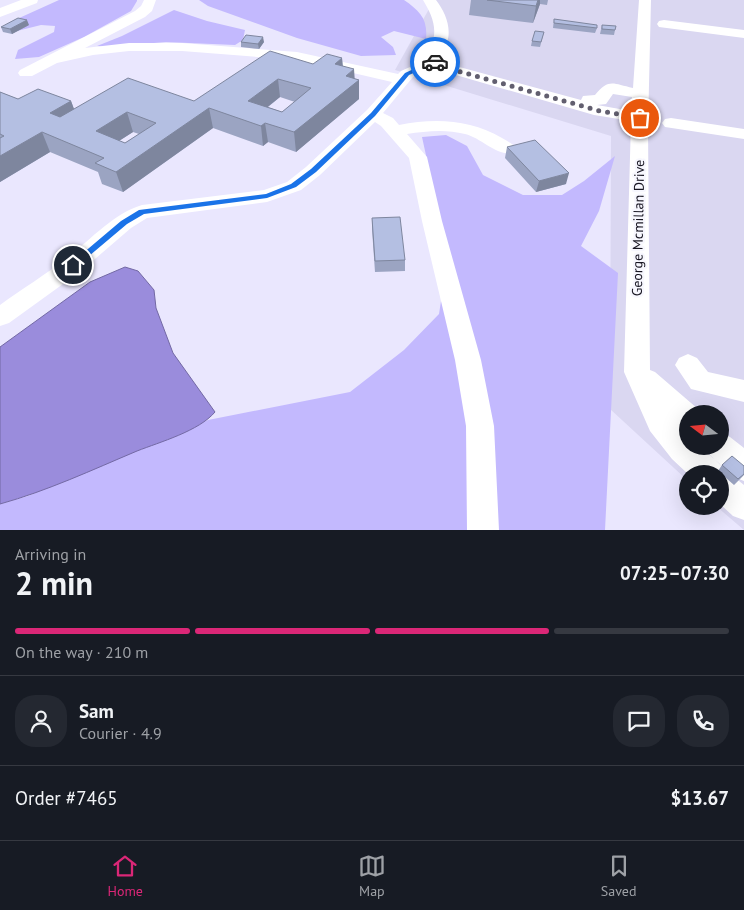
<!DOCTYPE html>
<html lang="en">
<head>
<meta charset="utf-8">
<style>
  body { margin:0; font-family:"PT Sans",sans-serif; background:#242831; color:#f1f3f6; height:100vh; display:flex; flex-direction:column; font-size:19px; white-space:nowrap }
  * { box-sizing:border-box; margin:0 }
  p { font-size:16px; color:#9ea1a6 }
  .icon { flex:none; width:28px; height:28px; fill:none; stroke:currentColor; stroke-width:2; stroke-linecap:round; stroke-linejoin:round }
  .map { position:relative; height:530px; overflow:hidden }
  .drawer { display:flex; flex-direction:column; background:#171b24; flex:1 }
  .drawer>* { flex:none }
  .needle { width:32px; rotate:286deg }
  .buttons { position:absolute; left:679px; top:405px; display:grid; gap:10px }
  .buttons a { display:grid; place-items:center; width:50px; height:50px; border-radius:50%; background:#171b24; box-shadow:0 5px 20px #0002; font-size:25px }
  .pin { position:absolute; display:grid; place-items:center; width:42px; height:42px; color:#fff; margin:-21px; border:2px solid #fff; border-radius:50%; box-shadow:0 1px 5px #0007 }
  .courier { position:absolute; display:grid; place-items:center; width:50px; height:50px; margin:-25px; border:4px solid #1a73e8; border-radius:50%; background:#fff; color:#222; box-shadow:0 1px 6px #0007 }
  .headline em { font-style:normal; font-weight:800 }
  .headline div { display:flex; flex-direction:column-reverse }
  .headline { display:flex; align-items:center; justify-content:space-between; height:85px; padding:0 15px }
  h1 { font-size:32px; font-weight:800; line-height:38px }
  .bar { display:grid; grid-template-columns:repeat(4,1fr); gap:8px 5px; align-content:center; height:60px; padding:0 15px }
  .bar i { height:6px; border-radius:4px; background:#363941 }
  .bar .on { background:#db2777 }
  .bar p { grid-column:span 4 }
  .line { display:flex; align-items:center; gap:12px; padding:0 15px; border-top:1px solid #363941 }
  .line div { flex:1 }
  .round { display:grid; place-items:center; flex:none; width:52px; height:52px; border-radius:20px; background:#242831 }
  .tabs { display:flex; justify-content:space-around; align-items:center; height:70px; border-top:1px solid #363941; background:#171b24; font-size:14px; color:#9ea1a6 }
  .tabs a { display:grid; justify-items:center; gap:2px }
  .tabs .on { color:#db2777 }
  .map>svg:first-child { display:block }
</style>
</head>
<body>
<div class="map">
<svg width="744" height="530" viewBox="0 0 744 530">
  <rect width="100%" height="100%" fill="#eae7fe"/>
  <path fill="#dad7f1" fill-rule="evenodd" d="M434,0H744V530L716,506H720V474H688L687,480L610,409L611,136L395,70ZM688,414H720V446H688Z"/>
  <path fill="#c3b9fe" d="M59,0H137V1L131,11L84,37L39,57L15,59L18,50L54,32L55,26L41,25L13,32L6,26L17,19Z
    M199,0H404C420,11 428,19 426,39L394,31L381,37L393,47L396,55L361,56L297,38L208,6Z
    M174,10L207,21L245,30L243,40L235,45L166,42L105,47L97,46L122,36Z
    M446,135L467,146L483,175L523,195H562L584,181L615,156L599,211L581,246L618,273L605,530H0V504L28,496L208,420L350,392L404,350L439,314L448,256L422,137Z"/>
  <path fill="#9a8cdc" stroke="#7369a4" d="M125,267L138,271L154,290L156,308L173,353L215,412C199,431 160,442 137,451C92,470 47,491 0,504V347L90,282Z"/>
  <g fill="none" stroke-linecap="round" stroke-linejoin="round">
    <path fill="#fff" fill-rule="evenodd" d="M21,0H38L37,3L0,17V8Z
      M144,0H156L152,11L145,17L85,48L129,43H182L297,52L398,74L401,71L428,59C427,53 430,49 432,43C438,28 431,13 423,0H436C445,12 452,27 447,43C445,49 442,52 442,58L452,65L581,100L583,96L595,95C609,78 613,84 633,88L639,0H651L648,127L650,370L655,372L698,409L700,414H688V430L682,428L688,435V446H699L720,464L723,471L730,474L710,455L706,446H720V433L730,437L744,448V481L734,477L744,485V520L733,516L720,504V474H688L672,459L650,431L624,372L631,121L594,115L442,71L435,67L413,77L383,113L393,118L399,125C434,118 470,119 502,138C507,141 513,144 517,149L514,153C497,157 482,138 465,134C446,129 426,131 407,134L427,157L442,221L481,360L494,426L499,530H467L466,426L455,360L422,221L409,158L381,126L375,122L320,175L301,190L267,202L147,218L131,228L81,271L9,323L0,326V305C22,289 45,275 67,258C89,241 114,213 142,205L264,190L287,182L306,167L367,110L392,82L297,60L182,51H129L93,55L57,63L32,76H20L18,73L20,70L135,11L141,6ZM613,94L632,97L631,111L597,105L606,104Z
      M664,20L744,30V38L659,27L657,24L659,21Z
      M671,118L744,129V139L665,127L662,123L665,119Z
      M688,354L697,358L708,372L744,380V402L691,389L675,365L679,358Z"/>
  </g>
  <path fill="#9ba4c2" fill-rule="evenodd" d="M471,0H548L547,5L540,4L533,23L469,15Z
    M554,19L597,28L595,33L553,28Z
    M29,25L12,34L3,32L1,27Z
    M602,25L615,30L614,35L600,34Z
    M544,32L540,47L531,46L532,41Z
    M241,42H264L259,49L241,47Z
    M342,58L343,66L354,79L359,80V99L296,152L268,142L263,146L213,128L123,192L102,184L98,172L50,152L0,182V92L18,99L71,101L74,109L194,101L313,64ZM280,97L295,102L282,112L268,107ZM133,132L139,134L125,143L119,141Z
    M507,147L566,184L536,192L505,158Z
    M372,218L405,260V271L375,272L372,229Z
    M722,465L744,475L734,485L718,471Z"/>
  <path fill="#7e869e" d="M538,0H540V4L533,23L536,6Z
    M27,20L29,25L12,34L10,29Z
    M263,37L264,42L259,49L258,44Z
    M342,58L343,76L335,64Z
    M354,69L355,83L359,80V99L296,152L294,132L346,76Z
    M278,79L280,97L251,120L248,101Z
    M71,101L78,120L57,132L50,113Z
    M209,108L213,128L123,192L116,172Z
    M127,112L133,132L103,151L96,131Z
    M265,123L268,142L263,146L261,126Z
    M42,132L50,152L0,182V156Z
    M569,173L566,184L536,192L539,181Z"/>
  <path fill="#b4bfe2" stroke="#7e869e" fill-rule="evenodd" d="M487,0H538L536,6Z
    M18,18L27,20L10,29L1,27Z
    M554,19L597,25V28L554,23Z
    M602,25L616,26L615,30L602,29Z
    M535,31L544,32L541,42L532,41Z
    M246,35L263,37L258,44L241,42Z
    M270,51L313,64L327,54L342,58L335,64L354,69L346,76L359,80L294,132L265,123L261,126L209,108L116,172L95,163L104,158L42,132L0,156V138L4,136L0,134V92L18,99L38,89L71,101L50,113L60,117L128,78L194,101ZM278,79L311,88L282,112L248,101ZM127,112L156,123L125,143L96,131Z
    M535,140L569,173L539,181L507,147Z
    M400,217L405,260L375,261L372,218Z
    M732,456L744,466V474L738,479L722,465Z"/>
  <path fill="#1a73e8" d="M433,60L438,62L409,75L375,116L316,172L296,187L267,198L144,214L127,224L76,267H71L69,265L121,221L139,210L266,194L291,184L311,169L371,113L405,73Z"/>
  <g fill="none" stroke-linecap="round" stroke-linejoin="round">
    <path stroke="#625f6f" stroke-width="5" stroke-dasharray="0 9" d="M435,62L447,68L600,111L640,118"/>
  </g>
  <g text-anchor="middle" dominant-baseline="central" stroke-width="4.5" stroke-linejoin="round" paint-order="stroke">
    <g font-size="14" fill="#181622" stroke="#f7f7fe">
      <text transform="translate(638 228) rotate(-89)">George Mcmillan Drive</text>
    </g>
  </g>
</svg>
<div class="buttons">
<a><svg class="needle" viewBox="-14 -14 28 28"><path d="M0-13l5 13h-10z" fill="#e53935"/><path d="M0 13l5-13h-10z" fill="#9ea1a6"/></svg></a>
<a><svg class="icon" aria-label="locate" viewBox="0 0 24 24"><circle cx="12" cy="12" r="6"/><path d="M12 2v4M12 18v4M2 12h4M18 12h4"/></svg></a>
</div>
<div class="pin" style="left:640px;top:118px;background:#ea580c"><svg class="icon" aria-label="bag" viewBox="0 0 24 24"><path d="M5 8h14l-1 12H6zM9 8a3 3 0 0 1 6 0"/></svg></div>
<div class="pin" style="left:73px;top:265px;background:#1f2937"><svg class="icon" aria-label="home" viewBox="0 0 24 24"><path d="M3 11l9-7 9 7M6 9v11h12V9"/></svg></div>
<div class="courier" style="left:435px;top:62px"><svg class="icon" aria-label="car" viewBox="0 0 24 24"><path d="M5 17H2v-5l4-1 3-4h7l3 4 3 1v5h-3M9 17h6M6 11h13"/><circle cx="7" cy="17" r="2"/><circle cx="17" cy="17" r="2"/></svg></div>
</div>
<section class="drawer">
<div class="headline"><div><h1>2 min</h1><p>Arriving in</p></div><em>07:25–07:30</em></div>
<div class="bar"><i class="on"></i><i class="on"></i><i class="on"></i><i></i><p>On the way · 210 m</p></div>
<div class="line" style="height:90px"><a class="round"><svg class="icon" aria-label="person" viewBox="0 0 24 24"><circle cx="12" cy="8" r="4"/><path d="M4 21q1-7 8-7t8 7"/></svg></a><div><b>Sam</b><p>Courier · 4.9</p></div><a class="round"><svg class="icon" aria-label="chat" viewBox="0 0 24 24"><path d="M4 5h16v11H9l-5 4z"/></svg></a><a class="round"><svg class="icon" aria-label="phone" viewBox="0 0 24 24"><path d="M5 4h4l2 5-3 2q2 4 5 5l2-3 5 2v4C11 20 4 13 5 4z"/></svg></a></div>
<div class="line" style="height:65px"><div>Order #7465</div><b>$13.67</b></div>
</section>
<nav class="tabs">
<a class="on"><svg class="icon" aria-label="home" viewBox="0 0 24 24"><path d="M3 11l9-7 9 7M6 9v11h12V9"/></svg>Home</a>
<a><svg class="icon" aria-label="map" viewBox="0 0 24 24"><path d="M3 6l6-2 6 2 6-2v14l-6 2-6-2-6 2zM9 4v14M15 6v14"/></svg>Map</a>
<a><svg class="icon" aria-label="saved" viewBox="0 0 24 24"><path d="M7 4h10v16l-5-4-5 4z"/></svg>Saved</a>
</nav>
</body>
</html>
